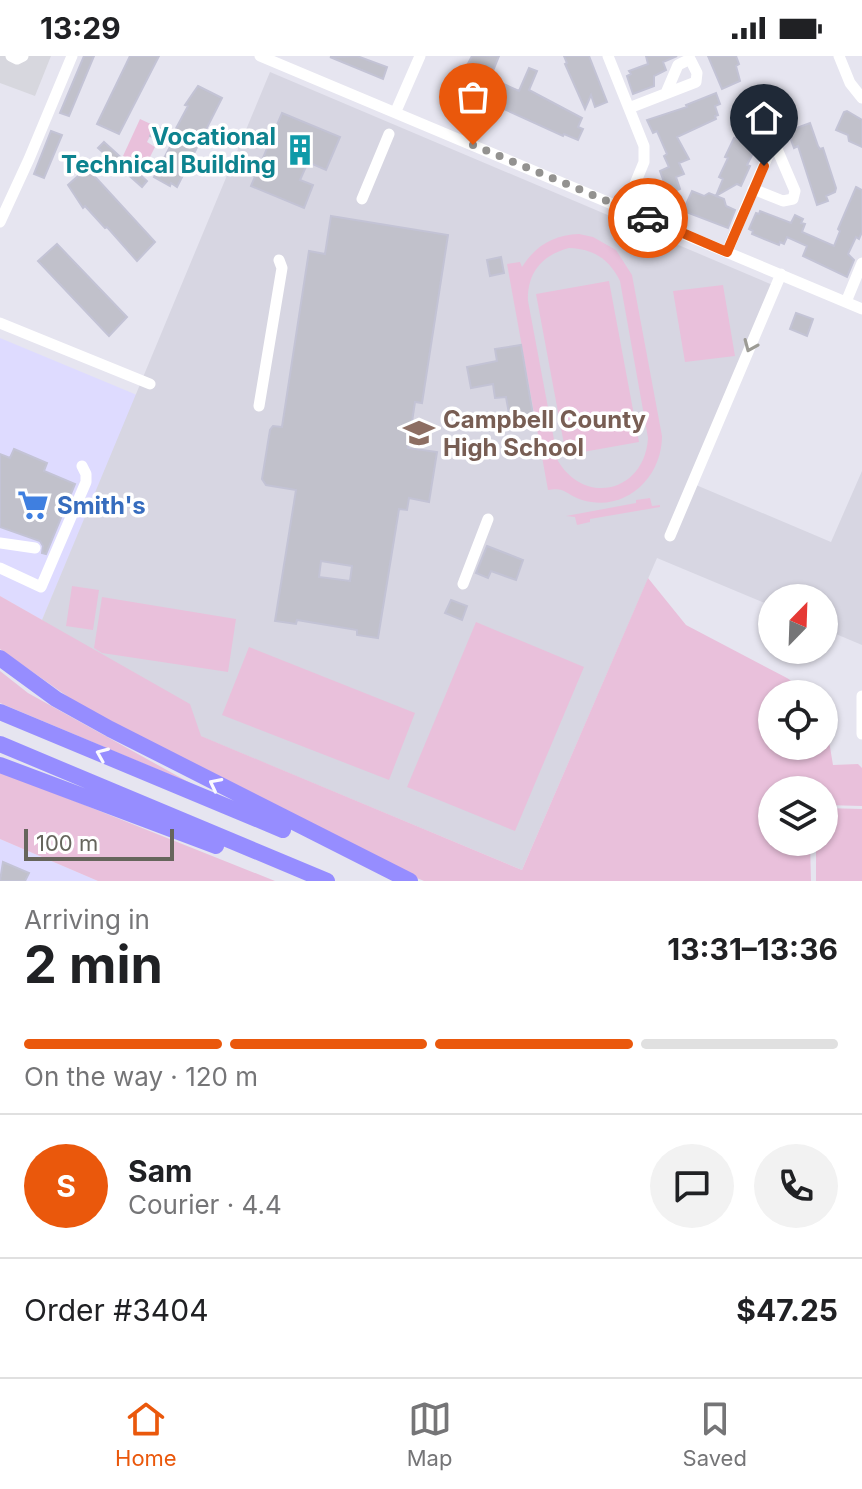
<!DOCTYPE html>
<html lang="en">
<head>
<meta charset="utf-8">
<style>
  body { margin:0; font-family:Inter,sans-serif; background:#f2f2f2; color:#202124; height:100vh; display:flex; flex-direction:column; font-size:30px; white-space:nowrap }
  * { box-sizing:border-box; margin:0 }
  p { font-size:26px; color:#757577 }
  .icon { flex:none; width:44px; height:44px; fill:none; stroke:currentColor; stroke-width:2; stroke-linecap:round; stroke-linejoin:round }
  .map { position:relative; height:825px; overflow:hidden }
  .drawer { display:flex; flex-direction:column; background:#fff; flex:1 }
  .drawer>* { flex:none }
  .needle { width:52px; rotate:23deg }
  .buttons { position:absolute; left:758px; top:528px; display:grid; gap:16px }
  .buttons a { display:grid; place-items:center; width:80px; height:80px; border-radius:50%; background:#fff; box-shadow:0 2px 6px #0004; font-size:40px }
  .scale { position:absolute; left:24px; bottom:20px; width:150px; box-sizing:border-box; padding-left:8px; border:4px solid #66655c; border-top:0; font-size:22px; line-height:28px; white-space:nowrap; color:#66655c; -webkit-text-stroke:6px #fff; paint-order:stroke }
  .pin { position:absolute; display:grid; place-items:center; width:68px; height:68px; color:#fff; margin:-82px -34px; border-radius:50% 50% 50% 0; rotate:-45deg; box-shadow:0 0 8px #0007 }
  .pin .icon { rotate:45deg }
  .courier { position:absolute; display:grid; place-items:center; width:80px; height:80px; margin:-40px; border:6px solid #ea580c; border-radius:50%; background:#fff; color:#222; box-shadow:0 2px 10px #0007 }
  .headline em { font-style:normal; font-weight:700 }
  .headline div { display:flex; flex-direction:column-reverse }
  .headline { display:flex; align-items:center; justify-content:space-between; height:136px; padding:0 24px }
  h1 { font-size:52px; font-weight:700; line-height:60px }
  .bar { display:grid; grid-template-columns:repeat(4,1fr); gap:12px 8px; align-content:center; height:96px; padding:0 24px }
  .bar i { height:10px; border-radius:6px; background:#e0e0e0 }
  .bar .on { background:#ea580c }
  .bar p { grid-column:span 4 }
  .line { display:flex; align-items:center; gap:20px; padding:0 24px; border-top:2px solid #e0e0e0 }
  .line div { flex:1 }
  .round { display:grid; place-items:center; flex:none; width:84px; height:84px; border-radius:42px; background:#f2f2f2 }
  .status { display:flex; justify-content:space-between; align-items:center; height:56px; padding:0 40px; background:#fff; direction:ltr }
  .status svg { height:22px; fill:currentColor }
  .tabs { display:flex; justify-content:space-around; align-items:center; height:112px; border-top:2px solid #e0e0e0; background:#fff; font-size:22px; color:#757577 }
  .tabs a { display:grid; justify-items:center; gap:4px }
  .tabs .on { color:#ea580c }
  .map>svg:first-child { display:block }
</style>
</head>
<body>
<div class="status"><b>13:29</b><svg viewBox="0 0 49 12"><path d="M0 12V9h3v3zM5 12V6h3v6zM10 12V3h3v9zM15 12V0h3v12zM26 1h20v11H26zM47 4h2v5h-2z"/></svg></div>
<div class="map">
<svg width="862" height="825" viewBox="0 0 862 825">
  <rect width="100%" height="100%" fill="#e6e5f0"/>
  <path fill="#dedbff" d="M0,282L137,339L42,564L0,540Z
    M0,783L98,825H0Z"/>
  <path fill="#d7d7de" d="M0,0H51L35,40L0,27Z"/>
  <path fill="#d7d6e2" d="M270,16L780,232L696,429L831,486L862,415V589L824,573V542H772V550L657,502L522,814L200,680L42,564Z"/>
  <path fill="#e9c0db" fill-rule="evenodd" d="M140,63L155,70L147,86L155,91L142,117L123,100Z
    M579,178L593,181L616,194L632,219L662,380C662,422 625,457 582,444C566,439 566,431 548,434L507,208L520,206L522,211C536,189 554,179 579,178ZM569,192C594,193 609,203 620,225L648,382C645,435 586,451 558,405L528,245C527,217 542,199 569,192Z
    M609,225L639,386L566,399L536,238Z
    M723,229L735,300L685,306L673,235Z
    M650,442L652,450L660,449V451L590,463V466L577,469L575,461L566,460L636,447V444Z
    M648,522L686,569L787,622L811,638H772V690H824V655L833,709L858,708L862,712V750L824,749V734H772V786H810L811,825H424L386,809L81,650L0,593V540L190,648L201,680L522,814Z
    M72,530L99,534L93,574L66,570Z
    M102,541L236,563L228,616L102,597L94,592Z
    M476,566L584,611L515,775L407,731Z
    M249,591L415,657L389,724L222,659Z
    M0,615L28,637L192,728L0,647Z
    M0,716L7,718L275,825H98L0,783Z
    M824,752L862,753V825H816V786H824Z"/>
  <path fill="#c1c1cb" stroke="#c3c3d5" stroke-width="2" fill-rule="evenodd" d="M84,0H94L69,60L60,57Z
    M130,0H159L119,78L97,68Z
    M357,0L387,11L383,23L330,1Z
    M472,0H499L490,22L519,35L529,12L537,15L529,34L582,62L578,71L583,73L578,84L564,78L563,80L480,42L470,67L449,58L462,19Z
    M564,0H589L607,46L595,51L591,39L585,53L565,8L567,7Z
    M646,0H677L663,6L666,14L654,20V30L633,38L627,20L631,18L629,15L648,8Z
    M708,0H736L739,8L736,10L740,25L722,33Z
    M198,30L222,42L177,131L171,127L170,130L154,121L171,89L150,80L155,70L173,78L188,50L185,49Z
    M716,37L720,48L715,50L718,59L715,60L716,63L677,81L689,103L679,107L684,118L676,121L680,133L661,141L656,130L664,126L660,115L669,111L664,100L667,98L657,75L653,77L647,64L687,51L686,49Z
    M759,55L772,60L747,109L750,110L741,130L737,128L716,140L724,143L726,150L735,154L728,172L686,156L684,153L692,135L704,140L709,137L716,140L723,123L719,121L728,102L725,101L734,82L737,83L747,60L749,61L751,58L757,60Z
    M847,55L862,64V91L849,85L848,79L836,74L844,56Z
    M282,57L340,81L326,114L308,106L300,124L313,129L304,152L251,130Z
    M810,67L818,90L820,93L823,92L836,132L835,136L826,140L828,145L817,149L798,90L794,92L789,78L793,77L791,74Z
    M51,75L62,79L44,122L34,118Z
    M104,86L147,125L142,131L98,92Z
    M87,112L155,186L137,205L107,171L105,172L85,150L83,152L68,129Z
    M856,131L862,134V176L859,183L856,181L848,198L854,204L847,221L803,200L807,190L787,181L784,188L780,186L779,189L752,178L753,175L749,173L756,157L759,158L760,155L791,167L795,159L803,163L801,167L805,168L802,176L834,190L840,175L838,173Z
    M331,160L448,179L422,347L415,346L408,392L437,396L429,446L409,442L407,454L399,453L378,582L357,579V574L297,564L296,568L275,565L296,434L266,429L262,423L270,374L273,370L282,371L309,195L325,198ZM321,505L352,510L350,525L319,521Z
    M57,188L127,261L109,280L38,205Z
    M501,201L504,217L490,220L487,204Z
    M796,257L813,263L807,280L790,273Z
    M521,289L533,359L510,363L506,341L495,342L493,328L471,332L467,311L497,305L495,293Z
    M14,393L47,407L44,415L75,428L46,498L42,497L43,490L40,485L0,471V398L10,402Z
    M487,490L523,504L516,524L491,515L488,522L476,517Z
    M451,544L467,550L462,564L445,557Z
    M3,806L29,817L25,825H0Z"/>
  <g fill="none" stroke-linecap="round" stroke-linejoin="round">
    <path stroke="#fff" stroke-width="11" d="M11,0L17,3L23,0
      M260,0L862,253
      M608,0L644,90V106L625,152
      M839,0L850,27L862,42
      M629,52L696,26L697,17L690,3L678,9L666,37
      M396,55L420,0
      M362,143L389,78
      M0,166L29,103L72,0
      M727,196C742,159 758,122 774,86L795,135L793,143L783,145L753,133
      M846,246L862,207
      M0,267L150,328
      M259,350L282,212L279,204
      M670,480L781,218
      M0,487L35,492
      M0,512L41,531L86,426V418L82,410
      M463,528L488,463
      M862,640V678"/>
    <path stroke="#968dff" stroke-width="16" d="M0,602L56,643L110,673L410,825
      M0,656L283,774
      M0,688L327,825
      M0,709L216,790"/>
  </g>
  <defs><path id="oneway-chevron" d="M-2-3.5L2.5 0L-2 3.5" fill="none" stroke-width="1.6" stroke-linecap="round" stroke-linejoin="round" transform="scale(2)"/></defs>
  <use stroke="#9c9b95" href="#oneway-chevron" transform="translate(750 290) rotate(113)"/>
  <g stroke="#faf9ff">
    <use href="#oneway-chevron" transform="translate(102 698) rotate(-157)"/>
    <use href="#oneway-chevron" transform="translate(215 728) rotate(-153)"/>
  </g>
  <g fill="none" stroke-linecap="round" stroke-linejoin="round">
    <path stroke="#939290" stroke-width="8" stroke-dasharray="0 14.4" d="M473,89L648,162"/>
    <path stroke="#ea580c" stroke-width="10" d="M648,162L727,196L764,110"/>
  </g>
  <defs>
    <symbol id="building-bare" viewBox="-9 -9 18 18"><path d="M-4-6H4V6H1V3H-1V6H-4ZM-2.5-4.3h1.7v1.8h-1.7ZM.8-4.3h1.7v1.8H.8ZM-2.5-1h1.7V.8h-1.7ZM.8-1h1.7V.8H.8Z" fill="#0f9aa8" stroke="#fff" stroke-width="2.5" paint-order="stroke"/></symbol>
    <symbol id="school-bare" viewBox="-9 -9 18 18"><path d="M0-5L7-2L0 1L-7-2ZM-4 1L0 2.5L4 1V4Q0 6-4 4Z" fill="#8d6e63" stroke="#fff" stroke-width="2.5" paint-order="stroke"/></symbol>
    <symbol id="supermarket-bare" viewBox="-9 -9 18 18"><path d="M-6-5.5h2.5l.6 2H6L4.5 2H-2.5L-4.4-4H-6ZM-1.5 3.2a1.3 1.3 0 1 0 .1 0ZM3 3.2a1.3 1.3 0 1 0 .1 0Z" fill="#3f7fe0" stroke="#fff" stroke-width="2.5" paint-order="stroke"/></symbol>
  </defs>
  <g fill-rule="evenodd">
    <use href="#building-bare" x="278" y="72" width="44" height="44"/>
    <use href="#school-bare" x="397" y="355" width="44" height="44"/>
    <use href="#supermarket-bare" x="11" y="427" width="44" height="44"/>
  </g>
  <g text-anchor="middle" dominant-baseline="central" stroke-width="7" stroke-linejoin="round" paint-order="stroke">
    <g font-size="24" font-weight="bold" fill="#0d838f" stroke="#fff" text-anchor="end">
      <text x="276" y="80">Vocational<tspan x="276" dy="28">Technical Building</tspan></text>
    </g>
    <g font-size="24" font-weight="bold" fill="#785e54" stroke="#fff" text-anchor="start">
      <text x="443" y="363">Campbell County<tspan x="443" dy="28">High School</tspan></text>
    </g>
    <g font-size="24" font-weight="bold" fill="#366cbe" stroke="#fff" text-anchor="start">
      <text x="57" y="449">Smith's</text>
    </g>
  </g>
</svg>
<div class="buttons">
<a><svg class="needle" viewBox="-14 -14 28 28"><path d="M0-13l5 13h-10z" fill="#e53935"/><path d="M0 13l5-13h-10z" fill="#757577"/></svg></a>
<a><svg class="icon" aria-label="locate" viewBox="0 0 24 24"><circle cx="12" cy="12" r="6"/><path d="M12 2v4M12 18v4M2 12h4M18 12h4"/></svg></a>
<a><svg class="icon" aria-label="layers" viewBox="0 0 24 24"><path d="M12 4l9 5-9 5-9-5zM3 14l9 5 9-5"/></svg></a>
</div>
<div class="scale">100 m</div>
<div class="pin" style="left:473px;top:89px;background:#ea580c"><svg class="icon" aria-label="bag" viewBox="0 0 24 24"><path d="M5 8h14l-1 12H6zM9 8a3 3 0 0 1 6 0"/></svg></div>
<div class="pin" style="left:764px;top:110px;background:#1f2937"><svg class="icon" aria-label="home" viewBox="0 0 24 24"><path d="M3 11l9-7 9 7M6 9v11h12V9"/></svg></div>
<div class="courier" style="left:648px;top:162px"><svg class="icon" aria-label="car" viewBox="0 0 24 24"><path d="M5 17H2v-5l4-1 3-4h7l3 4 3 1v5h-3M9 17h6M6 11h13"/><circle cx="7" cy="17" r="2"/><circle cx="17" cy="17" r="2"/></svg></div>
</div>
<section class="drawer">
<div class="headline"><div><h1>2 min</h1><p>Arriving in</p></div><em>13:31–13:36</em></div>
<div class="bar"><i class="on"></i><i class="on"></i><i class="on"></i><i></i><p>On the way · 120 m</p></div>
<div class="line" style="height:144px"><b class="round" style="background:#ea580c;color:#fff">S</b><div><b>Sam</b><p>Courier · 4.4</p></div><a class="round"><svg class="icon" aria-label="chat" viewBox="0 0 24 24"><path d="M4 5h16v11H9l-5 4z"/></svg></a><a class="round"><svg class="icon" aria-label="phone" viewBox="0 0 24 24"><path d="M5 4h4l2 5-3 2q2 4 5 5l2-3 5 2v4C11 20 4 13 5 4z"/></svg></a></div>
<div class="line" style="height:104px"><div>Order #3404</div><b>$47.25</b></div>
</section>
<nav class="tabs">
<a class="on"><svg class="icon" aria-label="home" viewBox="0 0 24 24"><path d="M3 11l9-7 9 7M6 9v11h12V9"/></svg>Home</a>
<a><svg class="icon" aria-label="map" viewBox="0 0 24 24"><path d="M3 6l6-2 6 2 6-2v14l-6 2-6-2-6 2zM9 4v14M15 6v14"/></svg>Map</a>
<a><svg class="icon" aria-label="saved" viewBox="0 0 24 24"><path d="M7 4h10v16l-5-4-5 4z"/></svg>Saved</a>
</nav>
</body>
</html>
